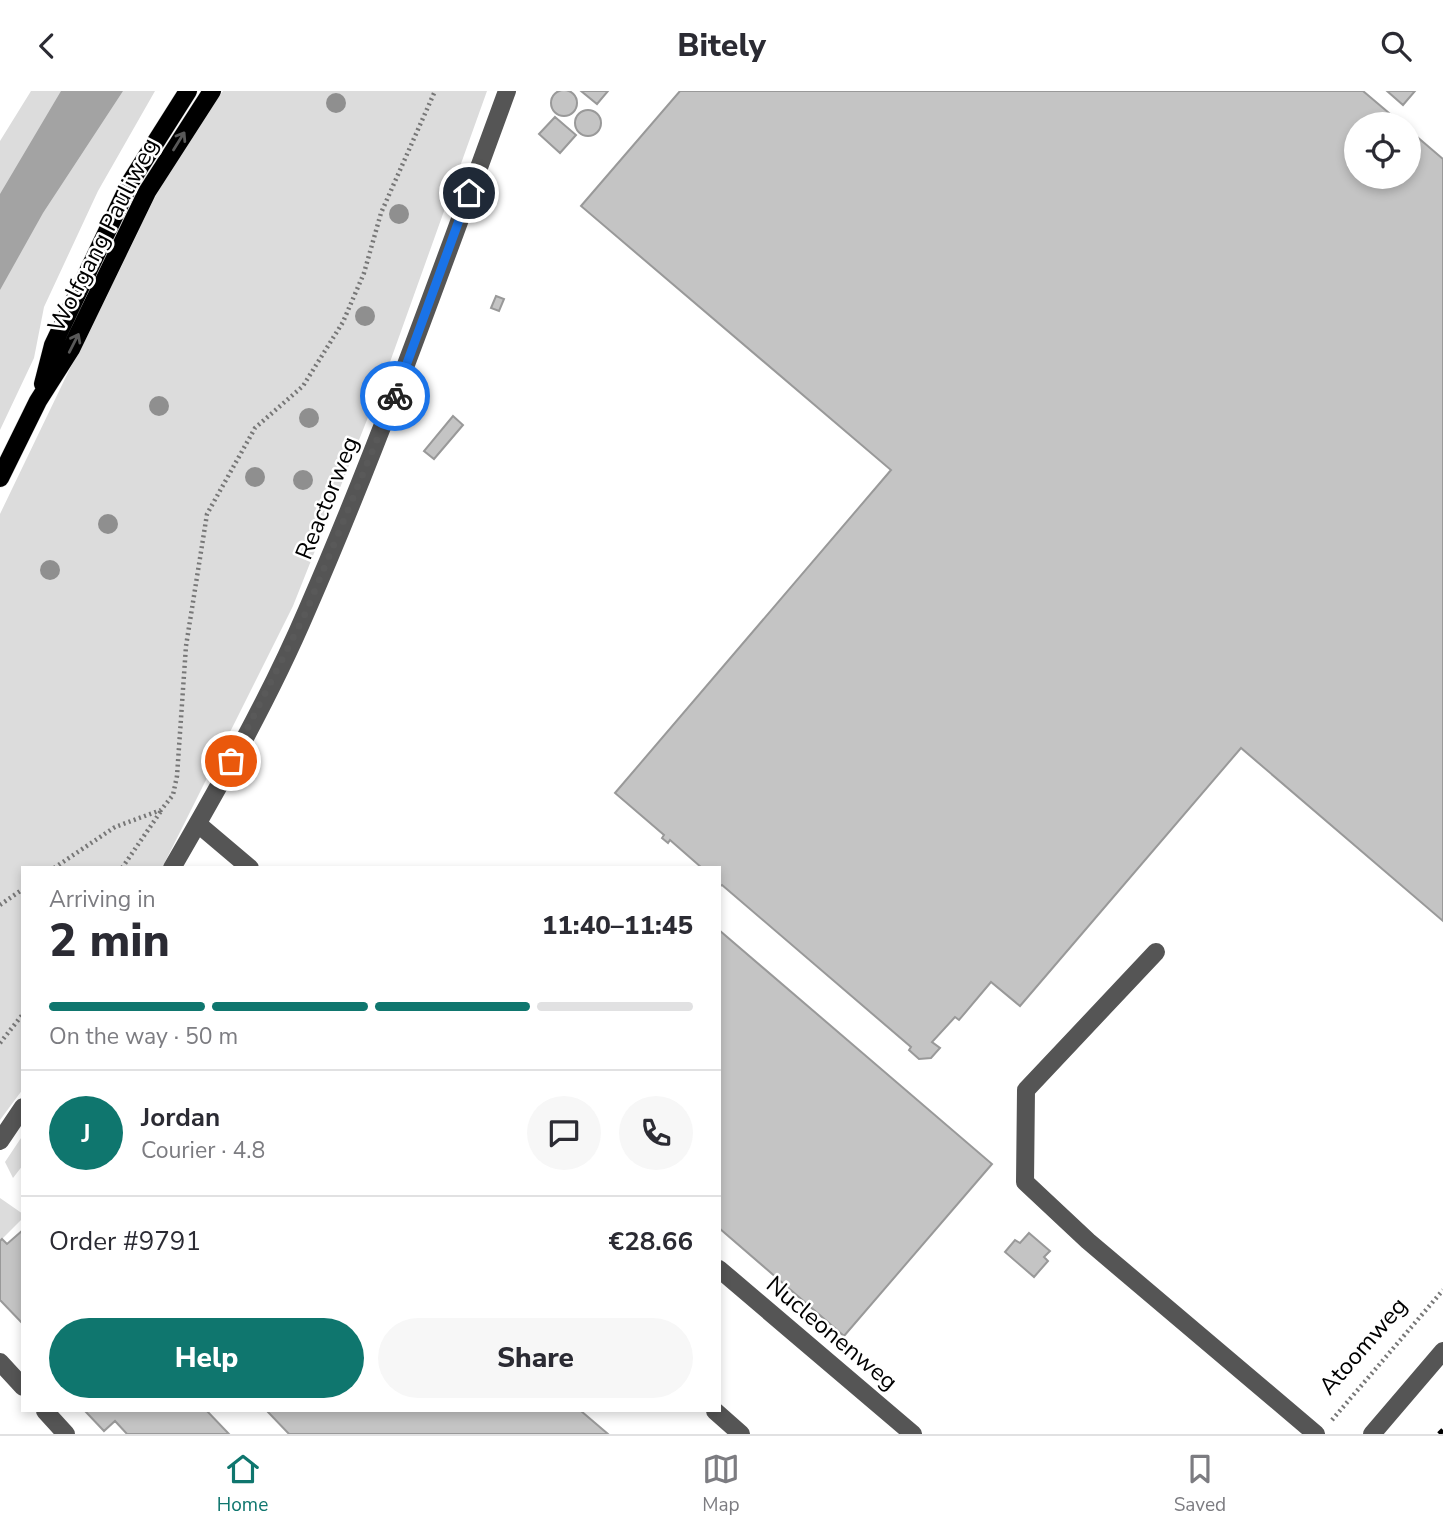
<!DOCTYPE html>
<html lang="en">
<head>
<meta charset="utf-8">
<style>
  body { margin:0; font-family:"Nunito Sans",sans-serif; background:#f7f7f7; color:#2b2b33; height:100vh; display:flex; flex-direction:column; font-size:26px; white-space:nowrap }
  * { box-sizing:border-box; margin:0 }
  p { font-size:23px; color:#7c7c81 }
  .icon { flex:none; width:38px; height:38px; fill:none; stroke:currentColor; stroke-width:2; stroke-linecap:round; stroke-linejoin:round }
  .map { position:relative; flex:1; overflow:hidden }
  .panel { position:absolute; left:21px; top:775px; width:700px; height:546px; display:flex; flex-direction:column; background:#fff; border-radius:0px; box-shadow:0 4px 10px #0003 }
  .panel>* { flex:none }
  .fabs { position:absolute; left:1344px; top:21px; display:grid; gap:14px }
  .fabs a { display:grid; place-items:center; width:77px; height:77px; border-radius:50%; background:#fff; box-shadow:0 4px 10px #0003; font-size:35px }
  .pin { position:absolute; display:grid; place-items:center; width:60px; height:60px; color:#fff; margin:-30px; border:4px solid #fff; border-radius:50%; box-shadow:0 2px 7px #0007 }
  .courier { position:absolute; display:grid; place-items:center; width:70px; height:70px; margin:-35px; border:5px solid #1a73e8; border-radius:50%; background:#fff; color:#222; box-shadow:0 2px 9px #0007 }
  .head em { font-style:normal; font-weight:800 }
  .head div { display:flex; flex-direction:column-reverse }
  .head { display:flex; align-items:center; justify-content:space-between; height:119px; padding:0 28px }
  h1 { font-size:46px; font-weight:800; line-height:52px }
  .bar { display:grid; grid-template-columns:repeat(4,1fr); gap:10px 7px; align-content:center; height:84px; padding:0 28px }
  .bar i { height:9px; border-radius:5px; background:#e1e1e2 }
  .bar .selected { background:#0f766e }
  .bar p { grid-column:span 4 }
  .line { display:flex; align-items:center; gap:18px; padding:0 28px; border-top:2px solid #e1e1e2 }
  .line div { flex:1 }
  .round { display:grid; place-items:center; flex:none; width:74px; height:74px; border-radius:37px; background:#f7f7f7 }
  .primary-button { display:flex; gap:14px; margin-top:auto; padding:14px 28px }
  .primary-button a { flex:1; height:80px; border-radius:42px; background:#0f766e; color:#fff; font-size:28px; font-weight:800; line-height:80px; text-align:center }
  .primary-button a+a { background:#f7f7f7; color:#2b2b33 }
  header { display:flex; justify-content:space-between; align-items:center; height:91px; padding:0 28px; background:#fff; font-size:32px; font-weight:800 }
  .menu { display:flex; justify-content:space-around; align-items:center; height:98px; border-top:2px solid #e1e1e2; background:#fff; font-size:19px; color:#7c7c81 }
  .menu a { display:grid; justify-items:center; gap:4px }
  .menu .selected { color:#0f766e }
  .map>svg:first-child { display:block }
</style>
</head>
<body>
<header><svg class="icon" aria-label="back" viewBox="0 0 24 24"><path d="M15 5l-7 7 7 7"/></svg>Bitely<svg class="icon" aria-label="search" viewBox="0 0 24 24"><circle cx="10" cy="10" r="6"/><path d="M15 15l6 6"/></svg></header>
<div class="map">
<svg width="1443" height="1343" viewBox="0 0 1443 1343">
  <rect width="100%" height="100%" fill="#fff"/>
  <path fill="#dcdcdc" d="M31,0H155L98,100L44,216L34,267L0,339V50Z
    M223,0H487L390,271L293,515L162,777H23V998L0,1029V423L135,142L186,51Z
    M23,1044V1074L13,1087L5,1071Z
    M0,1107L23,1123V1127L0,1150Z"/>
  <path fill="#a3a3a3" d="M61,0H123L43,122L0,199V103Z"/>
  <path fill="#c4c4c4" stroke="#999" stroke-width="2" d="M551 12a13 13 0 1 1 26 0a13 13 0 1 1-26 0Z
    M581,0H608L597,13Z
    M680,0H1363L1402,33H1356V86H1409V39L1443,68V830L1241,657L1020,915L991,891L959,929L955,926L932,951L940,957L931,967L919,968L909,959L911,956L722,794L719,796V777H702L670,749L668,752L662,747L664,744L615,702L891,379L581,115Z
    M1387,0H1415L1403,14Z
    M575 32a13 13 0 1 1 26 0a13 13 0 1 1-26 0Z
    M555,26L576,44L560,62L539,43Z
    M496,205L504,208L499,220L491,217Z
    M453,325L463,334L434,368L424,360Z
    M719,839L992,1073L844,1245L719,1137Z
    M23,1139V1233L0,1209V1150L2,1148L7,1153Z
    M1029,1142L1050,1160L1044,1166L1048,1170L1034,1186L1005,1161L1015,1149L1020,1152Z
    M85,1320H207L229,1343H127L115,1330L104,1340Z
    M267,1320H581L608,1343H289Z"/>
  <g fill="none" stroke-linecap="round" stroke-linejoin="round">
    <defs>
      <path id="major" d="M43,293L53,254L131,90L188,0
        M0,387L38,310L71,258L147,101L212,0"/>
    </defs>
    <use href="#major" stroke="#dbdbdb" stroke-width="19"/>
    <path stroke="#777" stroke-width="4.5" stroke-dasharray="2 3.5" stroke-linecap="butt" d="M54,777L115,736L161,719L173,704L177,685L186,555L207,423L255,337L303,295L343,231L364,182L381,122L435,0
      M122,777L161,720
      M0,814L23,798
      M0,952L23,923
      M1332,1329L1443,1199"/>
    <path stroke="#555" stroke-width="18" d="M198,733L250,777
      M172,777C220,694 269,608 307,519C381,349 443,174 507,0
      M1156,861L1026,999L1025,1091L1088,1150L1316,1343
      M0,1050L23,1016
      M719,1178L913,1343
      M0,1271L23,1296
      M45,1320L66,1343
      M715,1320L741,1343
      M1372,1343L1443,1260"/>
    <use href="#major" stroke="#000" stroke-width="18"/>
    <path stroke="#000" stroke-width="5" stroke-dasharray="10 3.5 2 3.5" stroke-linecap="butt" d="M1439,1343L1443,1339"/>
  </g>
  <g fill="#8f8f8f">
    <circle cx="336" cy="12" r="10"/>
    <circle cx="399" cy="123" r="10"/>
    <circle cx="365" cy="225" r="10"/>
    <circle cx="159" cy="315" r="10"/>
    <circle cx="309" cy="327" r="10"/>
    <circle cx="255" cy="386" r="10"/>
    <circle cx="303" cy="389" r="10"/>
    <circle cx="108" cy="433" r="10"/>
    <circle cx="50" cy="479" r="10"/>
  </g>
  <defs><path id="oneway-shaft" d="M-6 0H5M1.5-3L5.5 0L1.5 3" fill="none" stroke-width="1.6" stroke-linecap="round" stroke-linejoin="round" transform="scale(1.75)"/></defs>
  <g stroke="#595959">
    <use href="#oneway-shaft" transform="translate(179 50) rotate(-58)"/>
    <use href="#oneway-shaft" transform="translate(74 252) rotate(-63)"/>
  </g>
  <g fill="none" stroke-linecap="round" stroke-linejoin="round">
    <path stroke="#595959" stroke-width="7" stroke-dasharray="0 12.6" d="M231,670L306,521L395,305"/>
    <path stroke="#1a73e8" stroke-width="9" d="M395,305L469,102"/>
  </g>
  <g text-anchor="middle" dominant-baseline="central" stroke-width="5" stroke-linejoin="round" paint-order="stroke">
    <g font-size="24" fill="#000" stroke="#fff">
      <text transform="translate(103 144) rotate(-63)">Wolfgang Pauliweg</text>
      <text transform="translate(327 407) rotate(-68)">Reactorweg</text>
      <text transform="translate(832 1242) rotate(40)">Nucleonenweg</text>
      <text transform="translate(1363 1255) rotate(-49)">Atoomweg</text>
    </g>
  </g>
</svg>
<div class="fabs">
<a><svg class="icon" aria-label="locate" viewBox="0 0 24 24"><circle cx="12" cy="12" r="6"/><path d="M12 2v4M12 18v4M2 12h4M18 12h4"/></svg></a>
</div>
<div class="pin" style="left:231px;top:670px;background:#ea580c"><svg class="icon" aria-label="bag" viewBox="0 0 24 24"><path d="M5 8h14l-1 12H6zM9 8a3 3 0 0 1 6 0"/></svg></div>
<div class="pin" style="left:469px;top:102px;background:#1f2937"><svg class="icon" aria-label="home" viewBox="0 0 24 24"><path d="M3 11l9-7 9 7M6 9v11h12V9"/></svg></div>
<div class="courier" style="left:395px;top:305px"><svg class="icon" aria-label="bike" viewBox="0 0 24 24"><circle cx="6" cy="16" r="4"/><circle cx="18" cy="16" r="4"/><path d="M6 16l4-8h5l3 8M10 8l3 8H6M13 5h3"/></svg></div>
<section class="panel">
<div class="head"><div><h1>2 min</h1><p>Arriving in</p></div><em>11:40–11:45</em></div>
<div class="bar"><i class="selected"></i><i class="selected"></i><i class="selected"></i><i></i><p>On the way · 50 m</p></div>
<div class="line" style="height:126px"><b class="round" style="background:#0f766e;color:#fff">J</b><div><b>Jordan</b><p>Courier · 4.8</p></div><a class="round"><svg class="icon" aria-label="chat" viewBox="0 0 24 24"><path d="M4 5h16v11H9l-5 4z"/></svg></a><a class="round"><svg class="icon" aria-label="phone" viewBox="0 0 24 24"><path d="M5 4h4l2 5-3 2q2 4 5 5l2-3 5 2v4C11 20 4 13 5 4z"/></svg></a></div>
<div class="line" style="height:91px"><div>Order #9791</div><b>€28.66</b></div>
<div class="primary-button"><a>Help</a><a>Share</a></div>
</section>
</div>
<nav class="menu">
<a class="selected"><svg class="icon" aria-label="home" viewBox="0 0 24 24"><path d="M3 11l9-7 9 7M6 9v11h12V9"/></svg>Home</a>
<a><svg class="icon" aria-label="map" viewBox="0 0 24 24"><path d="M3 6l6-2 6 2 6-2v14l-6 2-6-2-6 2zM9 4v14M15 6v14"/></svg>Map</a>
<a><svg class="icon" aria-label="saved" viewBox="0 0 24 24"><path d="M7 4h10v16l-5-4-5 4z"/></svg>Saved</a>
</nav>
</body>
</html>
